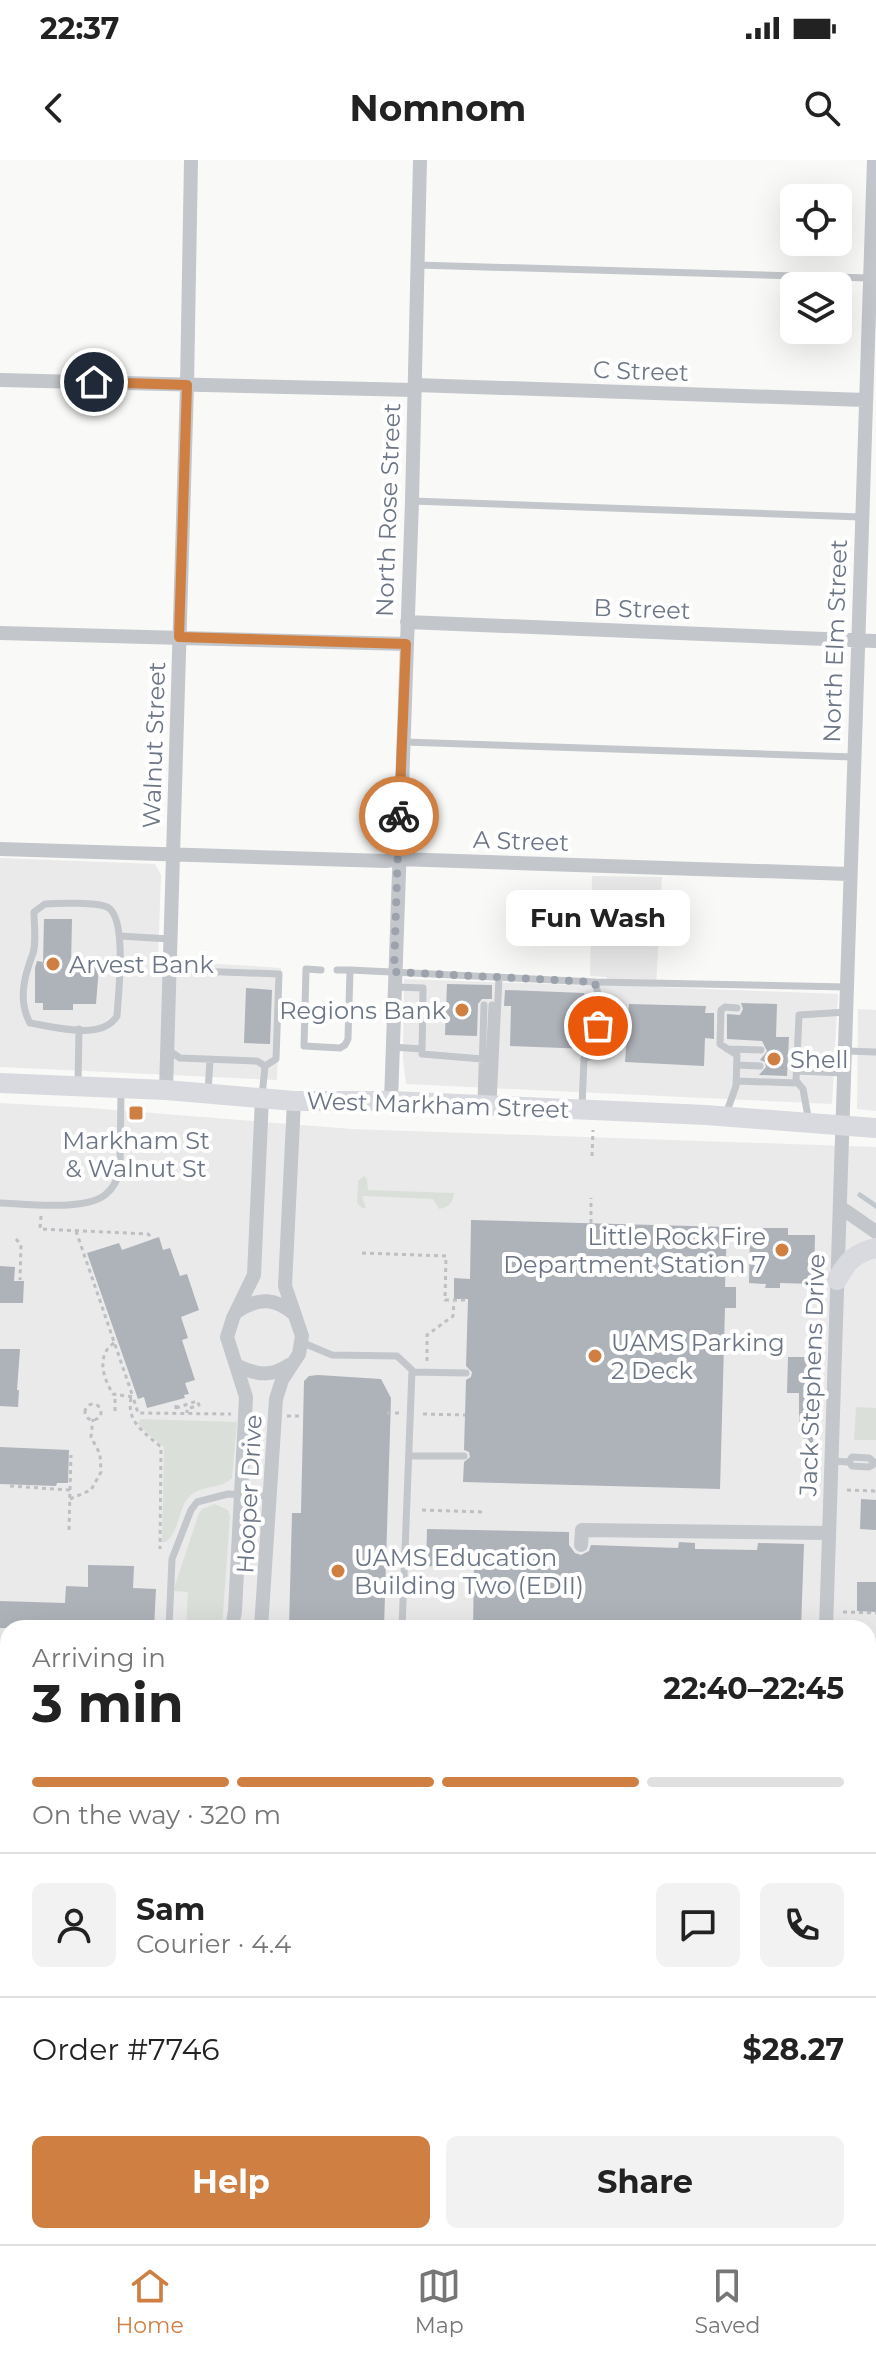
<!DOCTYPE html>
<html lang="en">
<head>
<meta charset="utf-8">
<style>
  body { margin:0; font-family:Montserrat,sans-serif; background:#f2f2f2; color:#222; height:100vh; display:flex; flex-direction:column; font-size:30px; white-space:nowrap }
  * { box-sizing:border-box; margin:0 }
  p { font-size:26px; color:#767676 }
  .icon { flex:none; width:44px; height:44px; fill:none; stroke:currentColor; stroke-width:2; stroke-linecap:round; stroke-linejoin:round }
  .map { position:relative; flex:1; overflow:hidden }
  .sheet { position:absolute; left:0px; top:1460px; width:876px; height:624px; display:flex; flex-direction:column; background:#fff; border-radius:24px 24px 0 0; box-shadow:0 8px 32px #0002 }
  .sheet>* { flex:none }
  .buttons { position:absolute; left:780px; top:24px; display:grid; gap:16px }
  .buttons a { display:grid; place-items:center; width:72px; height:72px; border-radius:12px; background:#fff; box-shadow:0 8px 32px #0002; font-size:40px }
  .pin { position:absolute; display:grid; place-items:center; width:68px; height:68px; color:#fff; margin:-34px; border:4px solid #fff; border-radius:50%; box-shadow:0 2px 8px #0007 }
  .courier { position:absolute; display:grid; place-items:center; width:80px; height:80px; margin:-40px; border:6px solid #cf7f42; border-radius:50%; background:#fff; color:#222; box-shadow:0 2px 10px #0007 }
  .bubble { position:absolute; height:56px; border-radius:12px; background:#fff; box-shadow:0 8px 32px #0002; font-size:26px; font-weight:700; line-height:56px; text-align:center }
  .summary em { font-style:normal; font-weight:700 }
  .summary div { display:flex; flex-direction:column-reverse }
  .summary { display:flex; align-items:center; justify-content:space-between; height:136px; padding:0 32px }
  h1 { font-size:52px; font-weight:700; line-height:60px }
  .bar { display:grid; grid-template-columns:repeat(4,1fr); gap:12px 8px; align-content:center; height:96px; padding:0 32px }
  .bar i { height:10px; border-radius:6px; background:#e0e0e0 }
  .bar .selected { background:#cf7f42 }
  .bar p { grid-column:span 4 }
  .line { display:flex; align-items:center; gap:20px; padding:0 32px; border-top:2px solid #e0e0e0 }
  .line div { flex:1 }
  .round { display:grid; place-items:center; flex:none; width:84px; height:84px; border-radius:12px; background:#f2f2f2 }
  .button { display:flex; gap:16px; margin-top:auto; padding:16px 32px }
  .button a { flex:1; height:92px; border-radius:12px; background:#cf7f42; color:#fff; font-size:32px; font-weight:700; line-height:92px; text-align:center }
  .button a+a { background:#f2f2f2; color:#222 }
  .status { display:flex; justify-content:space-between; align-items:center; height:56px; padding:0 40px; background:#fff; direction:ltr }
  .status svg { height:22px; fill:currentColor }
  header { display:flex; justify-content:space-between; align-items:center; height:104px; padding:0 32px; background:#fff; font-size:36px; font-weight:700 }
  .tab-bar { display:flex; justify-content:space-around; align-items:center; height:112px; border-top:2px solid #e0e0e0; background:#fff; font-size:22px; color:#767676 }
  .tab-bar a { display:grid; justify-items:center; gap:4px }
  .tab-bar .selected { color:#cf7f42 }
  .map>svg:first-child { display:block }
</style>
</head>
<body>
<div class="status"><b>22:37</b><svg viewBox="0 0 49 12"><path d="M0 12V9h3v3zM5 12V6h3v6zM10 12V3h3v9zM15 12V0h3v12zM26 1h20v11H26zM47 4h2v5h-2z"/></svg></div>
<header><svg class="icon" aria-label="back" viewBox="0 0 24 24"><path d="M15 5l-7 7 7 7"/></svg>Nomnom<svg class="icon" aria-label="search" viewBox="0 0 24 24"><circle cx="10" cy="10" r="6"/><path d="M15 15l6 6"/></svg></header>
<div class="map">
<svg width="876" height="2084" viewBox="0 0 876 2084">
  <rect width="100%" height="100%" fill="#f9f9f8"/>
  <path fill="#eaeaeb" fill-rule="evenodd" d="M0,698L155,704L161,715L158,800L281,808L277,920L0,907Z
    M592,716L662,717L656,827L838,834L832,944L406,924L403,899L404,819L607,826V817L590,816Z
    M858,849L876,850V951L857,949Z
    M0,943L90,948L352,969L876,987V2084H0ZM8,1468H868V2076H8Z"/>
  <path fill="#dae0d9" d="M364,1016L367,1019L368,1030L454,1033C453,1043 449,1047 439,1049L433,1039L362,1036L366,1048H362L357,1043L358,1021Z
    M856,1247L876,1248V1280H854Z
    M141,1259L237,1262L232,1318C221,1330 202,1324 190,1336C177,1349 181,1369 166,1382H162L164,1287L141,1268L138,1263Z
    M215,1344L228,1350L230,1356L222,1468H186L188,1432L173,1431L199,1353L202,1349Z"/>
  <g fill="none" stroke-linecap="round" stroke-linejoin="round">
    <path stroke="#c0c7cd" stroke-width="5" d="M860,1035L876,1046"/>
  </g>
  <path fill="#aeb2b9" d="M44,759H72L71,806L99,807L96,844H73V850H43V843H35V808L37,801L43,802Z
    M447,824L492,825V839H482L478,844L477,876L445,875Z
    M246,828L272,830L270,884L244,883Z
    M505,830L584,833L591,844L589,889L510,886L511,846H504Z
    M741,843L777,844L776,877H789L787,916L759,915L766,907L765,902L760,900L767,891L762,881L727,879V854L740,855L743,849Z
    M629,844L706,846L705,853H714V879L705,878L704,906L625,902Z
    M471,1060L727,1067L725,1127H736V1148H725L720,1329L463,1322L464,1302L470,1297L469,1292L464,1290L466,1220L471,1217L472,1212L466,1206L468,1139H454V1118L470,1119Z
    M763,1068H788V1075H815L814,1124L780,1123V1128H765L766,1124L749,1123L750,1073L763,1074Z
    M159,1077L163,1090L170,1088L180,1116L187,1114L199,1150L181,1157L188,1178L182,1180L195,1220L185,1223L189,1234L184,1235L185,1238L147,1248L144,1237L138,1239L87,1093L119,1083L122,1090Z
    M0,1106L15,1107L14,1121H24L23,1143H0Z
    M0,1189H20L17,1230H19L18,1247L0,1246Z
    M788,1197H808V1204H814L813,1286L799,1275V1233H787Z
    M318,1215L381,1219L391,1238L384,1468H289L292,1353H301L304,1221L309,1216Z
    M0,1287L69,1290L68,1323H57L56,1326L0,1324Z
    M861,1339L876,1340V1370L860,1369Z
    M427,1369L569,1372V1385L575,1393L581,1395L589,1391L591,1385L678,1388L679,1382L695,1383V1389L757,1390L758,1383L804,1384L801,1468H473L474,1408L426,1406Z
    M88,1405L134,1406L133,1428L156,1429L154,1468H0V1441L65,1443L66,1426L88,1427Z
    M857,1422H876V1452L857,1451Z"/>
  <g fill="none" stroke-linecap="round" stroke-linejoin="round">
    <path stroke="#bdbfc2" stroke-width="3" stroke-dasharray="4 4" stroke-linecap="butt" d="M435,854H446
      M592,996L593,970
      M41,1056L40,1069L148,1074L153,1079
      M591,1063V1038
      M76,1071L133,1237
      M16,1079L21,1085L20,1120
      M362,1093L446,1096L445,1140H468
      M114,1183C96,1195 103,1218 113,1234L133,1237L138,1253L231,1254
      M427,1201V1175L453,1156L454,1142
      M131,1238C126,1262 145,1273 161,1287L160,1389
      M85 1252a8 8 0 1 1 16 0a8 8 0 1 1-16 0Z
      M176,1248L197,1241L199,1245L187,1249V1253
      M176,1249V1241
      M115,1251V1234
      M387,1253H399
      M423,1254L465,1255
      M287,1256H303
      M10,1326L70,1330L69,1370
      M70,1330L71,1295
      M847,1330L876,1331
      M70,1339L91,1330L101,1312L100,1294L91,1277L93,1259
      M422,1350L483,1352
      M843,1452L876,1453
      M0,1510L8,1514
      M0,1579H8
      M868,1598L876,1607
      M868,1643H876
      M1,1702L8,1698
      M0,1948L8,1950
      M0,2018L8,2019
      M418,2076V2084"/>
    <path stroke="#c3c6ca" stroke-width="7" d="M417,105L869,118
      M412,341L861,357
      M404,582L853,597
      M45,744C58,743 96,742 107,747C128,757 118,836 117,856C102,881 55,867 30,863C18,841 24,817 32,796C37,785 34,765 34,752Z
      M120,776L170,779
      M169,810L279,814L276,899L265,906
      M321,810L306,809L304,886L340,888L345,885L348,879L350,810L595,822L846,827
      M337,810H350
      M396,827L423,828L422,894L494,900
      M392,887L422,889
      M727,889L761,890
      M168,890L180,898L257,901L265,906L262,936
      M847,891L875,892
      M737,905L760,906
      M797,911L843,913
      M736,921L798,923
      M78,923L79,869
      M208,933L210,899
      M481,943L484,845
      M487,943L492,845
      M493,943L499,818
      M582,947L584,898L593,896C603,876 601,842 595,822
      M726,954L736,926L737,895L720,884L721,850L725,847L737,848
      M809,962L803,929L796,921L799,855L847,852
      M0,1043C26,1044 84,1051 105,1035C114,1028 118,1019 120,1008L121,931
      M301,1182L332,1195L397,1196L412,1210L402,1468
      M412,1212L466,1213
      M409,1296H464
      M832,1301L849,1302L852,1306L869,1307L876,1303
      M849,1302L852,1297L869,1298L875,1303
      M169,1468L172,1399L191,1350L197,1342L228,1334L270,1336
      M391,2084L392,2076"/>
    <path stroke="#c3c6ca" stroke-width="14" d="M0,220L414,230
      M415,225L865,240
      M407,462L876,481
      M0,473L406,484
      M0,689L386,701L398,699L849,714
      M166,930L187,225L191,0
      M391,941L412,341L420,0
      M840,1047L876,1072
      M238,1151C259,1137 276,1138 294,1154
      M238,1206C257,1215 271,1217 289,1205
      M581,1385L582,1370L829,1373
      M232,1468L235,1451L246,1237L227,1177L233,1158L254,1115L262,938
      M261,1468L276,1239L282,1220L299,1194L302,1176L285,1126L294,941
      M826,1468L874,0
      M0,1829L8,1815
      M0,1891L8,1876
      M868,1901H876
      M0,2041L8,2043
      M812,2084V2076"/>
    <path stroke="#d9dadf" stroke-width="20" d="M0,923L166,930L294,941H391L706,955L876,968
      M837,1120C846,1102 856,1092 876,1088"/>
  </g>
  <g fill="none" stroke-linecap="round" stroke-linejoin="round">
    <path stroke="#9da3ad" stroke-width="8" stroke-dasharray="0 14.4" d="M399,656L394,812L595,822L599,845L598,866"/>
    <path stroke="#cf7f42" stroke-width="10" d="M94,222L187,225L179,477L406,484L399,656"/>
  </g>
  <g fill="#cf7f42" stroke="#fff" stroke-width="3">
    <circle cx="53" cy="804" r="8"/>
    <circle cx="462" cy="850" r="8"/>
    <circle cx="774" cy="899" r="8"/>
    <rect x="128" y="945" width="16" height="16" rx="4"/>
    <circle cx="782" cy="1090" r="8"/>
    <circle cx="595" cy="1196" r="8"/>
    <circle cx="338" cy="1411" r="8"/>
  </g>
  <g text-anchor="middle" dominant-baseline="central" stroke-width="8" stroke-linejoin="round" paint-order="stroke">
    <g font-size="24" fill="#6c7585" stroke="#fff">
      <text transform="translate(641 211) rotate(2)">C Street</text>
      <text transform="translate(388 350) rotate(-88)">North Rose Street</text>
      <text transform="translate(642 449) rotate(2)">B Street</text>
      <text transform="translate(835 481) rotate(-88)">North Elm Street</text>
      <text transform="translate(154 585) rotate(-88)">Walnut Street</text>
      <text transform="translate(521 681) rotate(2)">A Street</text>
      <text transform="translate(438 945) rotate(2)">West Markham Street</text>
      <text transform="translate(812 1215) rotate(-88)">Jack Stephens Drive</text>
      <text transform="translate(249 1334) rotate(-87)">Hooper Drive</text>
    </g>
    <g font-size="24" fill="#6c7585" stroke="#fff" text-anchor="start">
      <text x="69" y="804">Arvest Bank</text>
      <text x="446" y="850" text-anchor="end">Regions Bank</text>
      <text x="790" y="899">Shell</text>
      <text x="136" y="980" text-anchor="middle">Markham St<tspan x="136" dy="28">&amp; Walnut St</tspan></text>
      <text x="766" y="1076" text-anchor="end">Little Rock Fire<tspan x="766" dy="28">Department Station 7</tspan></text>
      <text x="611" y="1182">UAMS Parking<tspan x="611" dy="28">2 Deck</tspan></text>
      <text x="354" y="1397">UAMS Education<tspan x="354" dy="28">Building Two (EDII)</tspan></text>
    </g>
  </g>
</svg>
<div class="buttons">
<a><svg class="icon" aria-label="locate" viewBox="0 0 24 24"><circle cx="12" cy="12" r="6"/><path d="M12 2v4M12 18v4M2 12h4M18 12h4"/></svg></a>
<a><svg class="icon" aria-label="layers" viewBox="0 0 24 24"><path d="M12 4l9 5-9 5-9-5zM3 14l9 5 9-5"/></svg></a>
</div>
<div class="pin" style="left:598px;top:866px;background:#ea580c"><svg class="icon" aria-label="bag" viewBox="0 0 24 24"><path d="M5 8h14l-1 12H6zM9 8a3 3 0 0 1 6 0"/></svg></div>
<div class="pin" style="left:94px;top:222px;background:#1f2937"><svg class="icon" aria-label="home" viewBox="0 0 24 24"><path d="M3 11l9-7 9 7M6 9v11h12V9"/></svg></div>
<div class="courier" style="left:399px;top:656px"><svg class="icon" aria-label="bike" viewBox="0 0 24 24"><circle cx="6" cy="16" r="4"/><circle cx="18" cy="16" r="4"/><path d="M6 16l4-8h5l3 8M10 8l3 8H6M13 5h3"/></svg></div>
<div class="bubble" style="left:506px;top:730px;width:184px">Fun Wash</div>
<section class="sheet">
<div class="summary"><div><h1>3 min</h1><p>Arriving in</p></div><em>22:40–22:45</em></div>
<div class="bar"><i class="selected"></i><i class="selected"></i><i class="selected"></i><i></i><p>On the way · 320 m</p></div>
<div class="line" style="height:144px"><a class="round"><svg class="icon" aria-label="person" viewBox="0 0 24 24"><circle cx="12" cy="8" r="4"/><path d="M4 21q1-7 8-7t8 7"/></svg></a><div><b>Sam</b><p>Courier · 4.4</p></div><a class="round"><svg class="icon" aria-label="chat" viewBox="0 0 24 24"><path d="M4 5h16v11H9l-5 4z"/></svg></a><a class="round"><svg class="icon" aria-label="phone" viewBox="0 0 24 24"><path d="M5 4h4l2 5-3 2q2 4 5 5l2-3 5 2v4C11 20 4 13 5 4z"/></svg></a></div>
<div class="line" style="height:104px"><div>Order #7746</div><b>$28.27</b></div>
<div class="button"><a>Help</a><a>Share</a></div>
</section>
</div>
<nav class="tab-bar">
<a class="selected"><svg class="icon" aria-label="home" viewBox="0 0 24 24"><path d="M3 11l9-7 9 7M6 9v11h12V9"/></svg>Home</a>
<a><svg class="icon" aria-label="map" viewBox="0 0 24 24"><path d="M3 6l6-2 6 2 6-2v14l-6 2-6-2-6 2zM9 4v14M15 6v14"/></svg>Map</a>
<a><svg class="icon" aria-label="saved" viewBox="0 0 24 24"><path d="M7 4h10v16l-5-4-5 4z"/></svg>Saved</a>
</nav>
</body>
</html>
